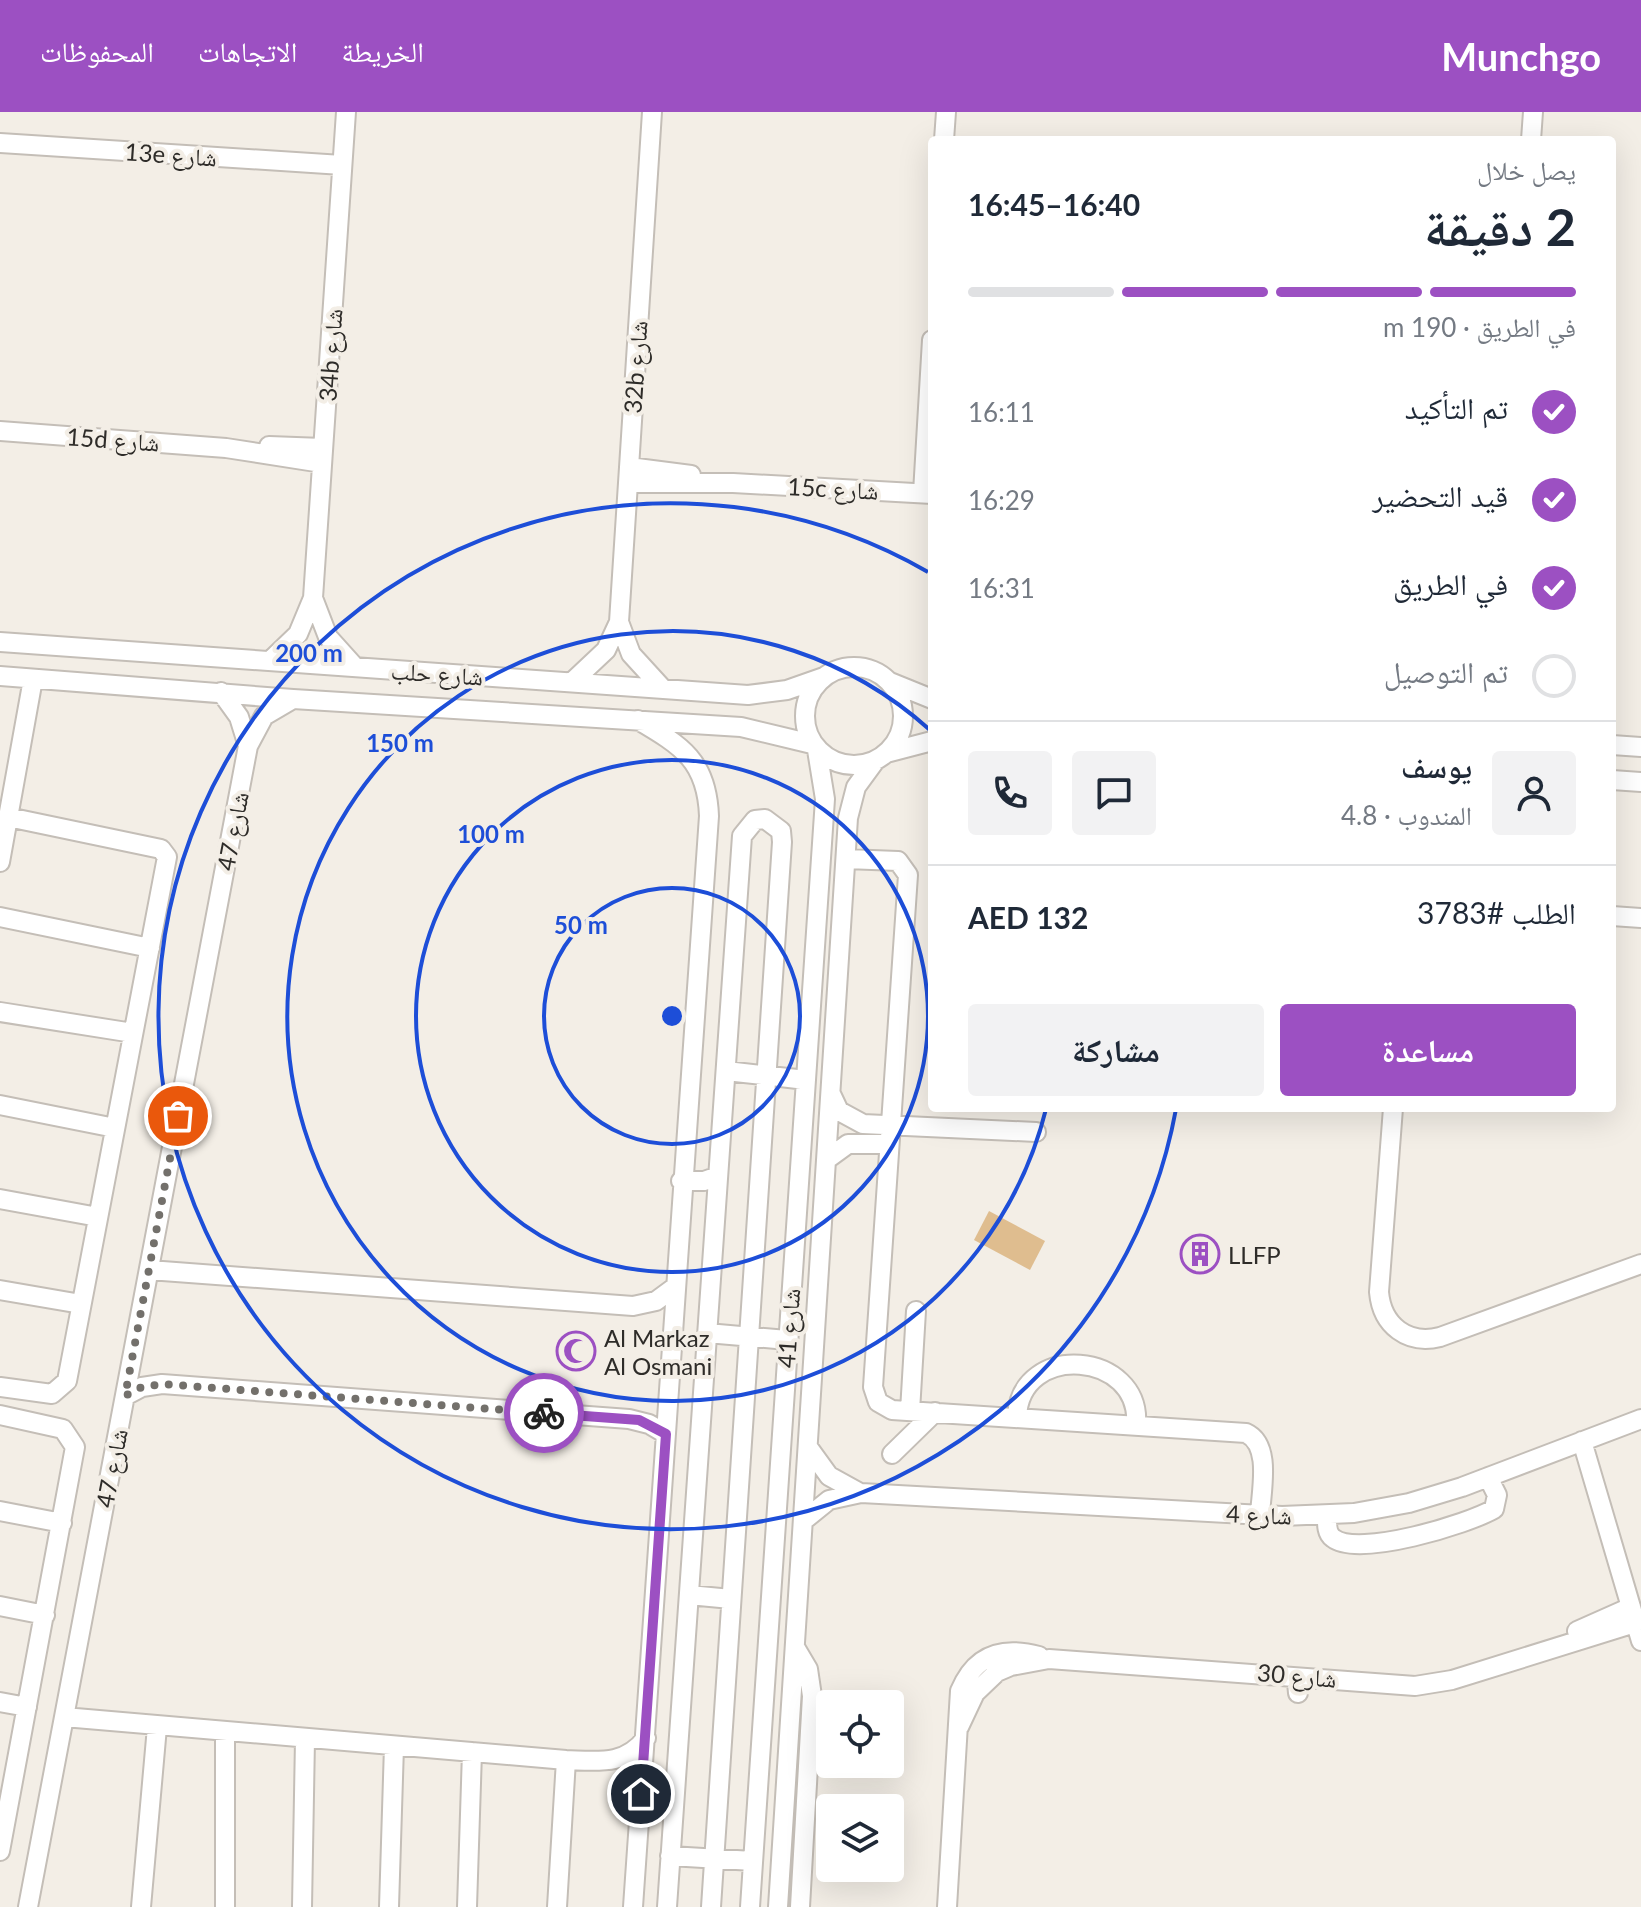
<!DOCTYPE html>
<html lang="ar">
<head>
<meta charset="utf-8">
<style>
  body { margin:0; font-family:Lato,"Noto Naskh Arabic",sans-serif; background:#f2f2f3; color:#1f2937; direction:rtl; height:100vh; display:flex; flex-direction:column; font-size:30px; white-space:nowrap }
  * { box-sizing:border-box; margin:0 }
  p { font-size:26px; color:#747a83 }
  .icon { flex:none; width:44px; height:44px; fill:none; stroke:currentColor; stroke-width:2; stroke-linecap:round; stroke-linejoin:round }
  .map { position:relative; flex:1; overflow:hidden; direction:ltr }
  .details { position:absolute; left:928px; top:24px; width:688px; height:976px; display:flex; flex-direction:column; background:#fff; border-radius:8px; box-shadow:0 8px 32px #0002; direction:rtl }
  .details>* { flex:none }
  .fabs { position:absolute; left:816px; top:1578px; display:grid; gap:16px }
  .fabs a { display:grid; place-items:center; width:88px; height:88px; border-radius:8px; background:#fff; box-shadow:0 8px 32px #0002; font-size:40px }
  .pin { position:absolute; display:grid; place-items:center; width:68px; height:68px; color:#fff; margin:-34px; border:4px solid #fff; border-radius:50%; box-shadow:0 2px 8px #0007 }
  .courier { position:absolute; display:grid; place-items:center; width:80px; height:80px; margin:-40px; border:6px solid #9c50c2; border-radius:50%; background:#fff; color:#222; box-shadow:0 2px 10px #0007 }
  .overview em { font-style:normal; font-weight:700 }
  .overview div { display:flex; flex-direction:column-reverse }
  .overview { display:flex; align-items:center; justify-content:space-between; height:136px; padding:0 40px }
  h1 { font-size:52px; font-weight:700; line-height:60px }
  .bar { display:grid; grid-template-columns:repeat(4,1fr); gap:12px 8px; align-content:center; height:96px; padding:0 40px }
  .bar i { height:10px; border-radius:6px; background:#e0e1e3 }
  .bar .selected { background:#9c50c2 }
  .bar p { grid-column:span 4 }
  .line { display:flex; align-items:center; gap:20px; padding:0 40px; border-top:2px solid #e0e1e3 }
  .line div { flex:1 }
  .round { display:grid; place-items:center; flex:none; width:84px; height:84px; border-radius:8px; background:#f2f2f3 }
  ol { padding:0 40px; list-style:none }
  li { display:flex; align-items:center; gap:24px; height:88px }
  li p { margin-inline-start:auto }
  li .icon { padding:8px; border-radius:50%; background:#9c50c2; color:#fff; stroke-width:4 }
  li:last-child { color:#747a83 }
  li i { width:44px; height:44px; border:4px solid #e0e1e3; border-radius:50% }
  .primary-button { display:flex; gap:16px; margin-top:auto; padding:16px 40px }
  .primary-button a { flex:1; height:92px; border-radius:8px; background:#9c50c2; color:#fff; font-size:32px; font-weight:700; line-height:92px; text-align:center }
  .primary-button a+a { background:#f2f2f3; color:#1f2937 }
  header { display:flex; align-items:center; gap:48px; box-sizing:border-box; height:112px; padding:0 40px; background:#9c50c2; color:#fff }
  header strong { font-size:38px }
  nav { display:flex; gap:44px; margin-inline-start:auto; font-size:28px }
  .map>svg:first-child { display:block }
</style>
</head>
<body>
<header>
<strong>Munchgo</strong>
<nav><a>الخريطة</a><a>الاتجاهات</a><a>المحفوظات</a></nav>
</header>
<div class="map">
<svg width="1641" height="1795" viewBox="0 0 1641 1795">
  <rect width="100%" height="100%" fill="#f3eee6"/>
  <path fill="#dfbd8f" d="M989,1099L1045,1129L1030,1158L974,1128Z"/>
  <g fill="none" stroke-linecap="round" stroke-linejoin="round">
    <defs>
      <path id="minor" d="M944,28L946,0
        M1531,28L1533,0
        M0,31L342,53
        M0,319L226,336L322,351
        M269,334L323,336
        M629,355L691,363
        M628,371H733L932,382
        M923,381L932,228
        M313,486L328,525L355,555
        M619,510L631,542L663,577
        M0,530L748,583L787,578L824,565
        M270,549L298,522L313,486L346,0
        M805 604a49 49 0 1 1 98 0a49 49 0 1 1-98 0Z
        M0,564L293,587L741,615L812,632
        M572,570L606,538L619,510L652,0
        M890,570L932,587
        M221,580L239,605L248,634
        M1612,633L1641,635
        M886,641L932,629
        M1612,668L1641,670
        M846,747L898,749L908,763L873,1275L878,1290L892,1298L1246,1321C1272,1333 1261,1379 1260,1403
        M0,750L33,567
        M1612,804L1641,806
        M0,805L150,836
        M0,900L133,921
        M726,959L806,968
        M831,982L839,999L863,1012L1036,1020
        M0,993L115,1016
        M1393,996L1379,1180C1382,1214 1408,1233 1440,1225L1641,1152
        M826,1048L848,1032H889
        M681,1069H704L718,1064
        M0,1087L98,1105
        M149,1158L633,1194L656,1189L675,1175
        M0,1178L81,1192
        M707,1221L787,1228
        M0,1275L52,1282L67,1269L167,745L161,737L8,705
        M125,1284L142,1275L162,1272L629,1307L649,1312L666,1322
        M910,1299L916,1199
        M0,1303L63,1317L75,1335L0,1739
        M1017,1305C1020,1229 1142,1239 1136,1313
        M1582,1329L1641,1529
        M808,1335L829,1364L858,1380
        M892,1342L935,1300
        M0,1399L62,1411
        M1327,1403C1327,1411 1326,1421 1333,1426C1358,1446 1468,1412 1494,1397L1497,1383L1488,1365
        M803,1409L829,1388L861,1381L1282,1404L1354,1401L1409,1391L1462,1375L1641,1307
        M689,1483L731,1487
        M0,1494L45,1503
        M1577,1519L1631,1495
        M795,1535L808,1557L812,1584L800,1795
        M1297,1570L1298,1581
        M0,1590L27,1595
        M64,1605L566,1648C598,1649 625,1654 646,1626
        M959,1615L975,1581L997,1560L1011,1554L1049,1547L1415,1574L1452,1568L1635,1511
        M670,1744L753,1749
        M28,1795L248,634L264,604L293,587
        M141,1795L157,1615
        M225,1795V1620
        M302,1795L305,1627
        M389,1795L394,1634
        M467,1795L472,1640
        M557,1795L566,1648
        M633,1795L709,704C707,649 682,634 638,608
        M667,1795L742,724L755,708L765,707L781,719L782,730L711,1795
        M750,1795L825,687L817,638
        M778,1795L848,706L856,675L875,649
        M947,1795L960,1579C975,1543 1002,1534 1039,1544"/>
    </defs>
    <use href="#minor" stroke="#c4beb7" stroke-width="22"/>
    <use href="#minor" stroke="#fff" stroke-width="18"/>
  </g>
  <g fill="none" stroke-linecap="round" stroke-linejoin="round">
    <path stroke="#73706b" stroke-width="8" stroke-dasharray="0 14.4" d="M178,1004L125,1284L142,1275L162,1272L544,1301"/>
    <path stroke="#9c50c2" stroke-width="10" d="M544,1301L639,1308L666,1322L641,1682"/>
  </g>
  <g fill="none" stroke="#1d4ed8" stroke-width="4">
    <circle cx="672" cy="904" r="128"/>
    <circle cx="672" cy="904" r="256"/>
    <path d="M1046 997A385 385 0 1 1 930 618"/>
    <path d="M1176 997A513 513 0 1 1 928 460"/>
  </g>
  <defs>
    <symbol id="building-ring" viewBox="-11 -11 22 22"><circle r="9.5" fill="#f3eee6" stroke="#9c50c2" stroke-width="1.5"/><path d="M-4-6H4V6H1V3H-1V6H-4ZM-2.5-4.3h1.7v1.8h-1.7ZM.8-4.3h1.7v1.8H.8ZM-2.5-1h1.7V.8h-1.7ZM.8-1h1.7V.8H.8Z" fill="#9c50c2"/></symbol>
    <symbol id="mosque-ring" viewBox="-11 -11 22 22"><circle r="9.5" fill="#f3eee6" stroke="#9c50c2" stroke-width="1.5"/><path d="M3.5-4.9A6 6 0 1 0 3.5 4.9A5 5 0 1 1 3.5-4.9Z" fill="#9c50c2"/></symbol>
  </defs>
  <g fill-rule="evenodd">
    <use href="#building-ring" x="1178" y="1120" width="44" height="44"/>
    <use href="#mosque-ring" x="554" y="1217" width="44" height="44"/>
  </g>
  <g text-anchor="middle" dominant-baseline="central" stroke-width="8" stroke-linejoin="round" paint-order="stroke">
    <g font-size="24" fill="#2e2c29" stroke="#f3eee6">
      <text transform="translate(171 42) rotate(4)">13e شارع</text>
      <text transform="translate(330 243) rotate(-86)">34b شارع</text>
      <text transform="translate(635 255) rotate(-86)">32b شارع</text>
      <text transform="translate(113 327) rotate(4)">15d شارع</text>
      <text transform="translate(833 376) rotate(3)">15c شارع</text>
      <text transform="translate(437 561) rotate(4)">شارع حلب</text>
      <text transform="translate(232 719) rotate(-79)">شارع 47</text>
      <text transform="translate(788 1216) rotate(-86)">شارع 41</text>
      <text transform="translate(111 1356) rotate(-79)">شارع 47</text>
      <text transform="translate(1259 1402) rotate(2)">شارع 4</text>
      <text transform="translate(1297 1563) rotate(5)">شارع 30</text>
    </g>
    <g font-size="24" fill="#2e2c29" stroke="#f3eee6" text-anchor="start">
      <text x="1228" y="1142">LLFP</text>
      <text x="604" y="1225">Al Markaz<tspan x="604" dy="28">Al Osmani</tspan></text>
    </g>
  </g>
  <circle cx="672" cy="904" r="12" fill="#1d4ed8" stroke="#f3eee6" stroke-width="4"/>
  <g font-size="24" text-anchor="middle" font-weight="bold" fill="#1d4ed8" stroke="#f3eee6" stroke-width="8" stroke-linejoin="round" paint-order="stroke">
    <text x="309" y="550">200 m</text>
    <text x="400" y="640">150 m</text>
    <text x="491" y="731">100 m</text>
    <text x="581" y="822">50 m</text>
  </g>
</svg>
<div class="fabs">
<a><svg class="icon" aria-label="locate" viewBox="0 0 24 24"><circle cx="12" cy="12" r="6"/><path d="M12 2v4M12 18v4M2 12h4M18 12h4"/></svg></a>
<a><svg class="icon" aria-label="layers" viewBox="0 0 24 24"><path d="M12 4l9 5-9 5-9-5zM3 14l9 5 9-5"/></svg></a>
</div>
<div class="pin" style="left:178px;top:1004px;background:#ea580c"><svg class="icon" aria-label="bag" viewBox="0 0 24 24"><path d="M5 8h14l-1 12H6zM9 8a3 3 0 0 1 6 0"/></svg></div>
<div class="pin" style="left:641px;top:1682px;background:#1f2937"><svg class="icon" aria-label="home" viewBox="0 0 24 24"><path d="M3 11l9-7 9 7M6 9v11h12V9"/></svg></div>
<div class="courier" style="left:544px;top:1301px"><svg class="icon" aria-label="bike" viewBox="0 0 24 24"><circle cx="6" cy="16" r="4"/><circle cx="18" cy="16" r="4"/><path d="M6 16l4-8h5l3 8M10 8l3 8H6M13 5h3"/></svg></div>
<section class="details">
<div class="overview"><div><h1>2 دقيقة</h1><p>يصل خلال</p></div><em>16:40–16:45</em></div>
<div class="bar"><i class="selected"></i><i class="selected"></i><i class="selected"></i><i></i><p>في الطريق · 190 m</p></div>
<ol>
<li><svg class="icon" aria-label="check" viewBox="0 0 24 24"><path d="M5 12l5 5 9-10"/></svg>تم التأكيد<p>16:11</p></li>
<li><svg class="icon" aria-label="check" viewBox="0 0 24 24"><path d="M5 12l5 5 9-10"/></svg>قيد التحضير<p>16:29</p></li>
<li><svg class="icon" aria-label="check" viewBox="0 0 24 24"><path d="M5 12l5 5 9-10"/></svg>في الطريق<p>16:31</p></li>
<li><i></i>تم التوصيل</li>
</ol>
<div class="line" style="height:144px"><a class="round"><svg class="icon" aria-label="person" viewBox="0 0 24 24"><circle cx="12" cy="8" r="4"/><path d="M4 21q1-7 8-7t8 7"/></svg></a><div><b>يوسف</b><p>المندوب · 4.8</p></div><a class="round"><svg class="icon" aria-label="chat" viewBox="0 0 24 24"><path d="M4 5h16v11H9l-5 4z"/></svg></a><a class="round"><svg class="icon" aria-label="phone" viewBox="0 0 24 24"><path d="M5 4h4l2 5-3 2q2 4 5 5l2-3 5 2v4C11 20 4 13 5 4z"/></svg></a></div>
<div class="line" style="height:104px"><div>الطلب #3783</div><b>AED 132</b></div>
<div class="primary-button"><a>مساعدة</a><a>مشاركة</a></div>
</section>
</div>
</body>
</html>
